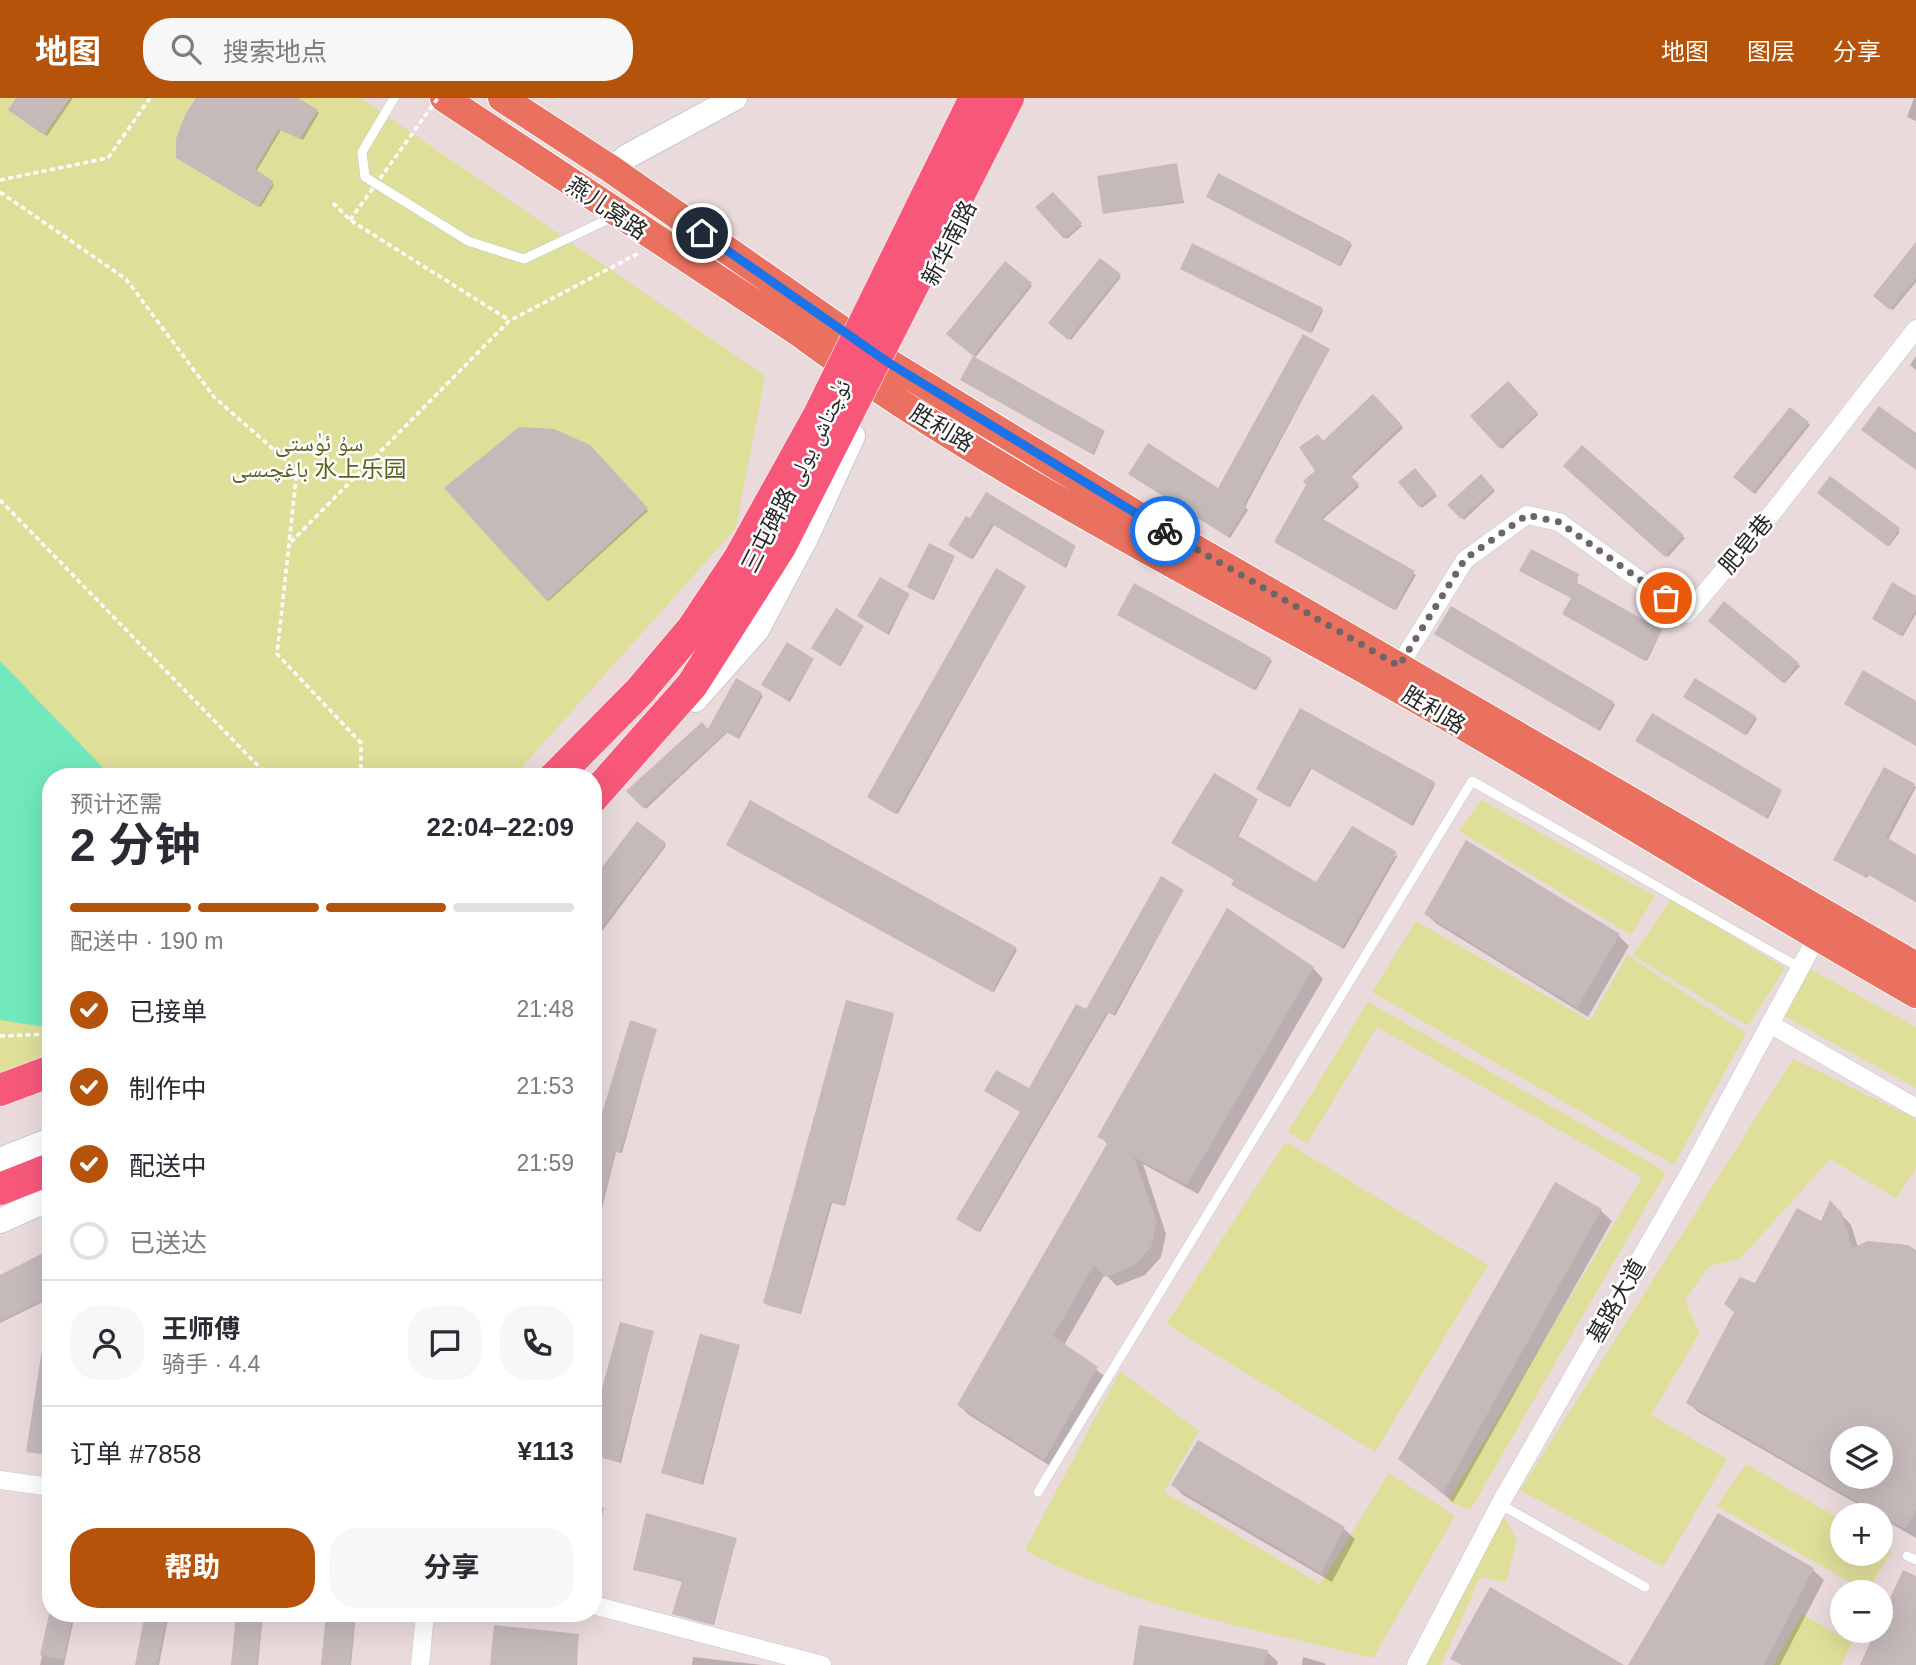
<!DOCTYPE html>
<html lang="zh">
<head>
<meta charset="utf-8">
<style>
  body { margin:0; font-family:Helvetica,"Noto Naskh Arabic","Noto Sans SC",sans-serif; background:#f7f7f7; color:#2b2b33; height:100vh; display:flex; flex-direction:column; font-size:26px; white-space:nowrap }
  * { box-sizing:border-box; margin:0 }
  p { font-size:23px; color:#7c7c81 }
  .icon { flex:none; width:38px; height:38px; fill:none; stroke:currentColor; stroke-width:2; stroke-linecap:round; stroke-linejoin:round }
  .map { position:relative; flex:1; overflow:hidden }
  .drawer { position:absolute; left:42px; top:670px; width:560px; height:854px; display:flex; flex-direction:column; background:#fff; border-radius:28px; box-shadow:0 7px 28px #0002 }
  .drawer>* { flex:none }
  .tools { position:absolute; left:1830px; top:1328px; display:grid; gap:14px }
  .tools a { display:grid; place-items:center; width:63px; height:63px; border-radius:50%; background:#fff; box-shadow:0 7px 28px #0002; font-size:35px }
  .pin { position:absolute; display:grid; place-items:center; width:60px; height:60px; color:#fff; margin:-30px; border:4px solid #fff; border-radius:50%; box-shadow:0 2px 7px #0007 }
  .courier { position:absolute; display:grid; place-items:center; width:70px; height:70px; margin:-35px; border:5px solid #1a73e8; border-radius:50%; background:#fff; color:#222; box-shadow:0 2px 9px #0007 }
  .overview em { font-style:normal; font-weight:700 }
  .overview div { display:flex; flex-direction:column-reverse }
  .overview { display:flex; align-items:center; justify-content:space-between; height:119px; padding:0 28px }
  h1 { font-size:46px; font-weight:700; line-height:52px }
  .bar { display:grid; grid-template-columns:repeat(4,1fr); gap:10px 7px; align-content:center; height:84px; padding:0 28px }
  .bar i { height:9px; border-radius:5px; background:#e1e1e2 }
  .bar .active { background:#b45309 }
  .bar p { grid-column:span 4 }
  .line { display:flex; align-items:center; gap:18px; padding:0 28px; border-top:2px solid #e1e1e2 }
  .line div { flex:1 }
  .round { display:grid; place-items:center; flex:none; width:74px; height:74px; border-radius:28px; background:#f7f7f7 }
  ol { padding:0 28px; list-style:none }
  li { display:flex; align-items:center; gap:21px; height:77px }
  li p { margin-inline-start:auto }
  li .icon { padding:7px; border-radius:50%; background:#b45309; color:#fff; stroke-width:4 }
  li:last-child { color:#7c7c81 }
  li i { width:38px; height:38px; border:4px solid #e1e1e2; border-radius:50% }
  .primary-button { display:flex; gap:14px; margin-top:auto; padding:14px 28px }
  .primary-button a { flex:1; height:80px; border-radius:28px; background:#b45309; color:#fff; font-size:28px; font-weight:700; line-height:80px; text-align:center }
  .primary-button a+a { background:#f7f7f7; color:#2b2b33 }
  header { display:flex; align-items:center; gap:42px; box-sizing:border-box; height:98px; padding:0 35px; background:#b45309; color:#fff }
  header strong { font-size:33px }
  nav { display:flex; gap:38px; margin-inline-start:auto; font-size:24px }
  .search { width:490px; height:63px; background:#f7f7f7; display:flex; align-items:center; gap:18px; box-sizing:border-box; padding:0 24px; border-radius:28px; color:#7c7c81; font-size:26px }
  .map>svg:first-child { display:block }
</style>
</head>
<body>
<header>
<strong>地图</strong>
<div class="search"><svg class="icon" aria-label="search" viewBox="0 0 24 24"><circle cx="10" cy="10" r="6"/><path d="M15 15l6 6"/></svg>搜索地点</div>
<nav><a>地图</a><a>图层</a><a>分享</a></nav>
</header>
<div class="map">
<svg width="1916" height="1567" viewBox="0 0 1916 1567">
  <rect width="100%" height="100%" fill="#eadadc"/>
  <path fill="#dedf99" d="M0,0H361L765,278L736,430L513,679H51V985L0,1006Z
    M1481,702L1655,798L1631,837L1459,733Z
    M1671,801L1785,870L1748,928L1633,857Z
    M1416,823L1590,923L1627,857L1746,935L1674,1067L1372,894Z
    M1808,870L1916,929V990L1782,917Z
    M1368,904L1666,1074L1470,1412L1448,1403L1642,1079L1377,929L1307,1046L1288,1034Z
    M1793,961L1916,1021V1070L1896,1100L1830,1061L1740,1161L1709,1168L1685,1202L1699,1236L1651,1317L1727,1361L1663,1469L1520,1392Z
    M1286,1044L1488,1167L1375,1354L1166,1226Z
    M1120,1273L1199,1333L1164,1394L1320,1486L1389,1375L1455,1418L1373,1560C1256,1531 1132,1510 1025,1452Z
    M1746,1366L1843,1423V1456H1881V1446L1892,1452L1867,1494L1717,1408Z
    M1505,1419L1517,1443L1506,1484L1480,1479L1441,1567H1421L1486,1440Z
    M1802,1516L1852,1545L1841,1567H1773Z"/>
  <path fill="#71e9bc" d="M0,563L112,679H51V930L0,922Z"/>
  <path fill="#0003" fill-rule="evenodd" d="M18,0H73L47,38L12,14Z
    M199,0H295L319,15L303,42L281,32L256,74L274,87L261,109L180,62Z
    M1914,0H1916V23L1907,19Z
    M1176,67L1184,105L1105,115Z
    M1053,96L1082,128L1067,141L1038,109Z
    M1210,100L1350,145L1352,147L1341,168Z
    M1916,147V184L1893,212L1875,197Z
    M1100,162L1121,179L1071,242L1050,225Z
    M1005,166L1032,188L974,261L1104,334L1094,357L962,281L975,258L948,236Z
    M1184,172L1322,211L1323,213L1312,235Z
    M1329,252L1245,409L1248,412L1230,440L1132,377L1219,393Z
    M1916,258V272L1910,267Z
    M1508,285L1538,317L1502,351L1472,318Z
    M1373,298L1403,330L1351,379L1359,389L1321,423L1416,477L1396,512L1278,446L1318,373Z
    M1790,311L1810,327L1755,396L1736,379Z
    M589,349L648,413L549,503L447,390Z
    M1582,349L1685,440L1668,459L1565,368Z
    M1415,372L1437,398L1422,410L1401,384Z
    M1481,378L1495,393L1464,422L1450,407Z
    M1831,380L1900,434L1889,448L1820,395Z
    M986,396L1075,449L1066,470L994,427L973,461L952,449Z
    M954,460L934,502L911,490Z
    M1523,474L1578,477L1577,486L1661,534L1647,563L1566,517L1573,500Z
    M1025,489L898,716L871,701Z
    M908,498L889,537L861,520Z
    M1916,500V516L1903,538L1876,522Z
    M1725,505L1800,568L1785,585L1710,523Z
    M1120,518L1270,561L1272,563L1256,592Z
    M863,529L841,568L815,551Z
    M1438,538L1613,605L1615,607L1600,633Z
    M813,562L790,604L765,588Z
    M736,582L763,598L739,641L728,634L646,711L629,693L708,634Z
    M1687,600L1755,619L1757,621L1747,637Z
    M1301,612L1435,687L1413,728L1312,670L1290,709L1259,693Z
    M1653,617L1781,694L1768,721L1639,644Z
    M1885,671L1916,689L1888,742L1916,759V804L1869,776L1867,780L1837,763Z
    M1257,703L1238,739L1317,786L1398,757L1344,851L1235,788L1236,783L1174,745Z
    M637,726L666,748L593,845V784Z
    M1467,744L1619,838L1629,848L1588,919L1437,826L1426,816Z
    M730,749L1015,850L1017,852L994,894Z
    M1183,793L1115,918L1109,914L980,1134L960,1122L1022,1014L1030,992L1086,914Z
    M1313,870L1323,881L1198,1096L1143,1066L1166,1136L1161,1159L1145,1177L1117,1188L1105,1176L1064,1247L1107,1280L1055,1371L969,1317L959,1307L1108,1047L1100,1038Z
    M894,916L845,1108L832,1105L801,1216L767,1207Z
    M656,932L622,1055L616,1054L593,1146V1052Z
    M1556,1086L1601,1113L1612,1123L1453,1404L1400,1361Z
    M1840,1115L1851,1127L1858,1149L1916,1155V1440L1698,1314L1688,1304L1756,1187L1822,1126ZM1843,1340H1881V1379H1843Z
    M51,1153V1200L0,1225V1179Z
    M46,1233L51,1234V1358L28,1353Z
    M653,1235L621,1365L593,1357V1331Z
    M739,1249L703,1387L665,1376Z
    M1199,1344L1344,1431L1355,1441L1332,1484L1183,1397L1173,1387Z
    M593,1406L604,1410L593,1449Z
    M1719,1418L1813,1472L1824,1482L1780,1567H1630Z
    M736,1441L714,1527L674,1516L683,1484L634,1471Z
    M51,1515L75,1516L64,1567H40Z
    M147,1516H169L159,1567L137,1566Z
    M237,1516H263L258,1567H232Z
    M328,1516H356L351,1567H323Z
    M1141,1529L1267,1554L1278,1564L1277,1567H1135Z
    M578,1537L577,1567H492Z
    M693,1559L762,1567H692Z
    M1303,1559L1324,1565L1326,1567H1302Z"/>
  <path fill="#c5b9ba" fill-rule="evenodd" d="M16,0H70L44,37L8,12Z
    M196,0H298L318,12L300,41L279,31L255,71L274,84L258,109L176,60V41L185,17Z
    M1177,65L1183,103L1103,116L1097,78Z
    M1218,75L1351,144L1339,168L1206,99Z
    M1053,94L1082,125L1064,141L1035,109Z
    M1916,144V180L1890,212L1873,198Z
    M1192,145L1323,210L1310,235L1180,171Z
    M1100,160L1121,176L1068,242L1048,225Z
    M1005,163L1032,185L973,258L946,236Z
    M1303,236L1330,251L1244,406L1247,408L1228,439L1128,376L1148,345L1218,390Z
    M973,258L1105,333L1092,356L960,282Z
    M1508,283L1538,315L1499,350L1470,318Z
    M1373,296L1402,327L1350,377L1359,386L1321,420L1415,473L1394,512L1274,444L1306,387L1303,383L1315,373L1299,349L1318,336L1323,343Z
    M1879,308L1916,335V372L1861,332Z
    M1790,309L1809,324L1753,395L1733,379Z
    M519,329L554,331L590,347L648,410L547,503L444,390Z
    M1582,347L1684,437L1665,459L1563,368Z
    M1415,370L1436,395L1419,409L1398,384Z
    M1481,376L1494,391L1461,421L1447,407Z
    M1830,378L1900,430L1887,448L1817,395Z
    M986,394L1076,448L1064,469L992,426L971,461L948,447L966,418L970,420Z
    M929,445L955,458L932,502L907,489Z
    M1531,451L1579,476L1576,484L1662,532L1645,563L1562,516L1571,500L1519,473Z
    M996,470L1026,488L895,716L867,699Z
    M880,479L910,496L887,536L857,518Z
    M1892,484L1916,498V512L1901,538L1872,521Z
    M1134,485L1271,560L1254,592L1117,517Z
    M1724,503L1799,565L1783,585L1708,523Z
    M1451,508L1614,604L1598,632L1434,536Z
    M836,510L864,528L839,568L811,550Z
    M787,544L814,561L788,603L761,587Z
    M1863,572L1916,603V648L1844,606Z
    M736,580L762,595L737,640L726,634L643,710L626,693L702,624L708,631Z
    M1695,580L1756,618L1745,637L1683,599Z
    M1300,610L1435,684L1411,727L1310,670L1288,709L1256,691Z
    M1652,615L1782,692L1766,720L1635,643Z
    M1884,669L1915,686L1886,739L1916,757V804L1867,776L1865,779L1833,762Z
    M1214,675L1258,701L1237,737L1316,784L1352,728L1397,754L1342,850L1231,787L1234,782L1171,745Z
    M750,702L1016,849L992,894L726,747Z
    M637,723L666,745L593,841V781Z
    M1466,742L1620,836L1577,910L1424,816Z
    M1161,778L1184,792L1113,917L1107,914L978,1134L956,1121L1020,1014L984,993L996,972L1029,990L1076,906L1086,911Z
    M1227,810L1314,869L1187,1087L1134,1059L1157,1124L1151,1149L1135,1167L1116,1175L1105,1179L1094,1167L1053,1238L1098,1269L1044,1362L957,1307L1108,1044L1097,1039Z
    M846,902L894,915L844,1107L830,1104L800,1216L763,1205Z
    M630,922L657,931L620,1055L615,1053L599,1117L593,1116V1045Z
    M1555,1084L1602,1111L1443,1395L1398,1361Z
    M1830,1102L1842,1115L1852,1150L1868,1143L1908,1147L1916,1152V1412L1905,1431L1686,1305L1734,1214L1724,1206L1740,1179L1755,1185L1797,1110L1821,1123ZM1843,1340H1881V1379H1843Z
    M51,1151V1198L0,1223V1177Z
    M620,1224L654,1233L619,1364L593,1357V1324Z
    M700,1236L740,1247L701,1386L661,1375Z
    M42,1251H51V1357L26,1354Z
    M1198,1342L1345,1429L1321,1475L1171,1387Z
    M646,1415L737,1440L713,1527L672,1516L682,1483L633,1472Z
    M1718,1415L1814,1470L1764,1567H1628Z
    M1903,1472L1916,1478V1567H1860L1875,1533H1881V1520Z
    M1490,1489L1624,1567H1462L1450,1561Z
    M49,1516H73L64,1562L40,1557Z
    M145,1516H167L157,1567H135Z
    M236,1516H262L257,1567H231Z
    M326,1516H355L350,1567H321Z
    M494,1527L579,1536L576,1567H490Z
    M1139,1527L1268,1552L1264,1567H1133Z"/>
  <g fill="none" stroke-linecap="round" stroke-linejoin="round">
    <defs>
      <path id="lane" d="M394,0L362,54L365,79L468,143L524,161L613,119
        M1038,1394L1472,683L1800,870
        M1500,1406L1645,1489
        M1907,1458L1916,1462"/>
      <path id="street" d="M1399,568L1465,462L1527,417L1559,424L1687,516L1773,414L1916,231
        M1770,926L1916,1010
        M0,1382L51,1389
        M593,1507L822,1567
        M420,1567L425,1516
        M1416,1567L1500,1406L1690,1074L1817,839"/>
      <path id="secondary" d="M611,71L628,58L735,0
        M695,602L757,532L807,438L853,338
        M0,1062L51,1042
        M0,1123L51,1100"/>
      <path id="primary" d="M444,0L798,234C979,368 1185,471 1381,581C1561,682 1736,793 1916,896
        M502,0L611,71L889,265L1137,417L1916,868"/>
      <path id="highway" d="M0,992L51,973
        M0,1091L51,1071"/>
    </defs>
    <use href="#lane" stroke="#bfccce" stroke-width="10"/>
    <use href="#street" stroke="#bfccce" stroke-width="19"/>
    <use href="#secondary" stroke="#bfccce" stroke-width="26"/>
    <use href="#primary" stroke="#fff" stroke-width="30"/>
    <use href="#highway" stroke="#fff" stroke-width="33"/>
    <path stroke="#fff" stroke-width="3.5" stroke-dasharray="5 3.5" stroke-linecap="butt" d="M0,82L108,60L150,0
      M0,94L126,181L214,299L297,372L277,556L361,645V679
      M333,105L350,122L509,222
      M0,402L269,679
      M291,444L509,223L639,155
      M0,938L51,936"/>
    <use href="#lane" stroke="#fff" stroke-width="9"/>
    <use href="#street" stroke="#fff" stroke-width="18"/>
    <use href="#secondary" stroke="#fff" stroke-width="24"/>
    <use href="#primary" stroke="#ea715f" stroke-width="28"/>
    <use href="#highway" stroke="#f7587a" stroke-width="32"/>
    <defs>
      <path id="highway-bridge" d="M555,679L639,594L693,530L739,461L819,317L975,0
        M593,699L692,587L780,449L1008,0"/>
    </defs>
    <use href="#highway-bridge" stroke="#fff" stroke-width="33" stroke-linecap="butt"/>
    <path stroke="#fff" stroke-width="3.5" stroke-dasharray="5 3.5" stroke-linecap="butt" d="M350,122L438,0"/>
    <use href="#highway-bridge" stroke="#f7587a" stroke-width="32"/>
  </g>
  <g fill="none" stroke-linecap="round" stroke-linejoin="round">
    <path stroke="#6c6667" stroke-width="7" stroke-dasharray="0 12.6" d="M1165,433L1399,568L1465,461L1527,417L1559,424L1666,500"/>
    <path stroke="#1a73e8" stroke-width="9" d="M702,135L889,265L1165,433"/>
  </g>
  <g text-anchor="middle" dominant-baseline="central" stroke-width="5" stroke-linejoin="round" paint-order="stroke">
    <g font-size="23" fill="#282828" stroke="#fff">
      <text transform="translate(607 110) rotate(34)">燕儿窝路</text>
      <text transform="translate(949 145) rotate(-63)">新华南路</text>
      <text transform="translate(942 330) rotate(31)">胜利路</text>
      <text transform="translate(796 378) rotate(-63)">三屯碑路 ئۈچتاش يولى</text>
      <text transform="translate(1746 446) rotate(-50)">肥皂巷</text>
      <text transform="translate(1434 612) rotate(31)">胜利路</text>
      <text transform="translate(1616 1203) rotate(-60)">基路大道</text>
    </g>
    <g font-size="23" fill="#57621c" stroke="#fff">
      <text x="319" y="345">سۇ ئۈستى<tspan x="319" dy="26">باغچىسى 水上乐园</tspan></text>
    </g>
  </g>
</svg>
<div class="tools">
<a><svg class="icon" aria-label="layers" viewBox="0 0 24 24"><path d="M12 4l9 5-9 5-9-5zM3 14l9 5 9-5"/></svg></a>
<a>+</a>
<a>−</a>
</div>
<div class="pin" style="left:1666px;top:500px;background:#ea580c"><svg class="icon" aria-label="bag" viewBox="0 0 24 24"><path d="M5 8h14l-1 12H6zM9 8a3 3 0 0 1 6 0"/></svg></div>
<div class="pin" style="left:702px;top:135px;background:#1f2937"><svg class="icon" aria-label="home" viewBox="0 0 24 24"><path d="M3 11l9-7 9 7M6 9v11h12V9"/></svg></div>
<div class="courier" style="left:1165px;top:433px"><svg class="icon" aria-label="bike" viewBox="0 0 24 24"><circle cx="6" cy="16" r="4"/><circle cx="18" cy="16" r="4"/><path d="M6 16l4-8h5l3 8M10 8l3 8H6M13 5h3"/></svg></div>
<section class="drawer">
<div class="overview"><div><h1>2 分钟</h1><p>预计还需</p></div><em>22:04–22:09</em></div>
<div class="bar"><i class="active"></i><i class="active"></i><i class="active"></i><i></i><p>配送中 · 190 m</p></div>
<ol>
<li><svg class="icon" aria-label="check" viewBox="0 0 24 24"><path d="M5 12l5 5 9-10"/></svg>已接单<p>21:48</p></li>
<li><svg class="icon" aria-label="check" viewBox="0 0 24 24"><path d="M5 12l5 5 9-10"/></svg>制作中<p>21:53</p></li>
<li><svg class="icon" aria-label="check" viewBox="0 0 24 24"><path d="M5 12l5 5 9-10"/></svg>配送中<p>21:59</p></li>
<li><i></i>已送达</li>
</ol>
<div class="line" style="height:126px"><a class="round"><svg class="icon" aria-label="person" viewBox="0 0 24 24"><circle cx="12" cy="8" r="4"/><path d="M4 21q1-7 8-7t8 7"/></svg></a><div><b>王师傅</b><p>骑手 · 4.4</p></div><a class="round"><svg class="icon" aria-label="chat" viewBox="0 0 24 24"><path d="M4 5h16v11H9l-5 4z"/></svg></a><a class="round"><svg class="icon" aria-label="phone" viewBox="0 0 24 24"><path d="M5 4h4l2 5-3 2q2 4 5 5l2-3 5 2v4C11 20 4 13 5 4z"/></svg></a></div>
<div class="line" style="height:91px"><div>订单 #7858</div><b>¥113</b></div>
<div class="primary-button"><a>帮助</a><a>分享</a></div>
</section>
</div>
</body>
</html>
